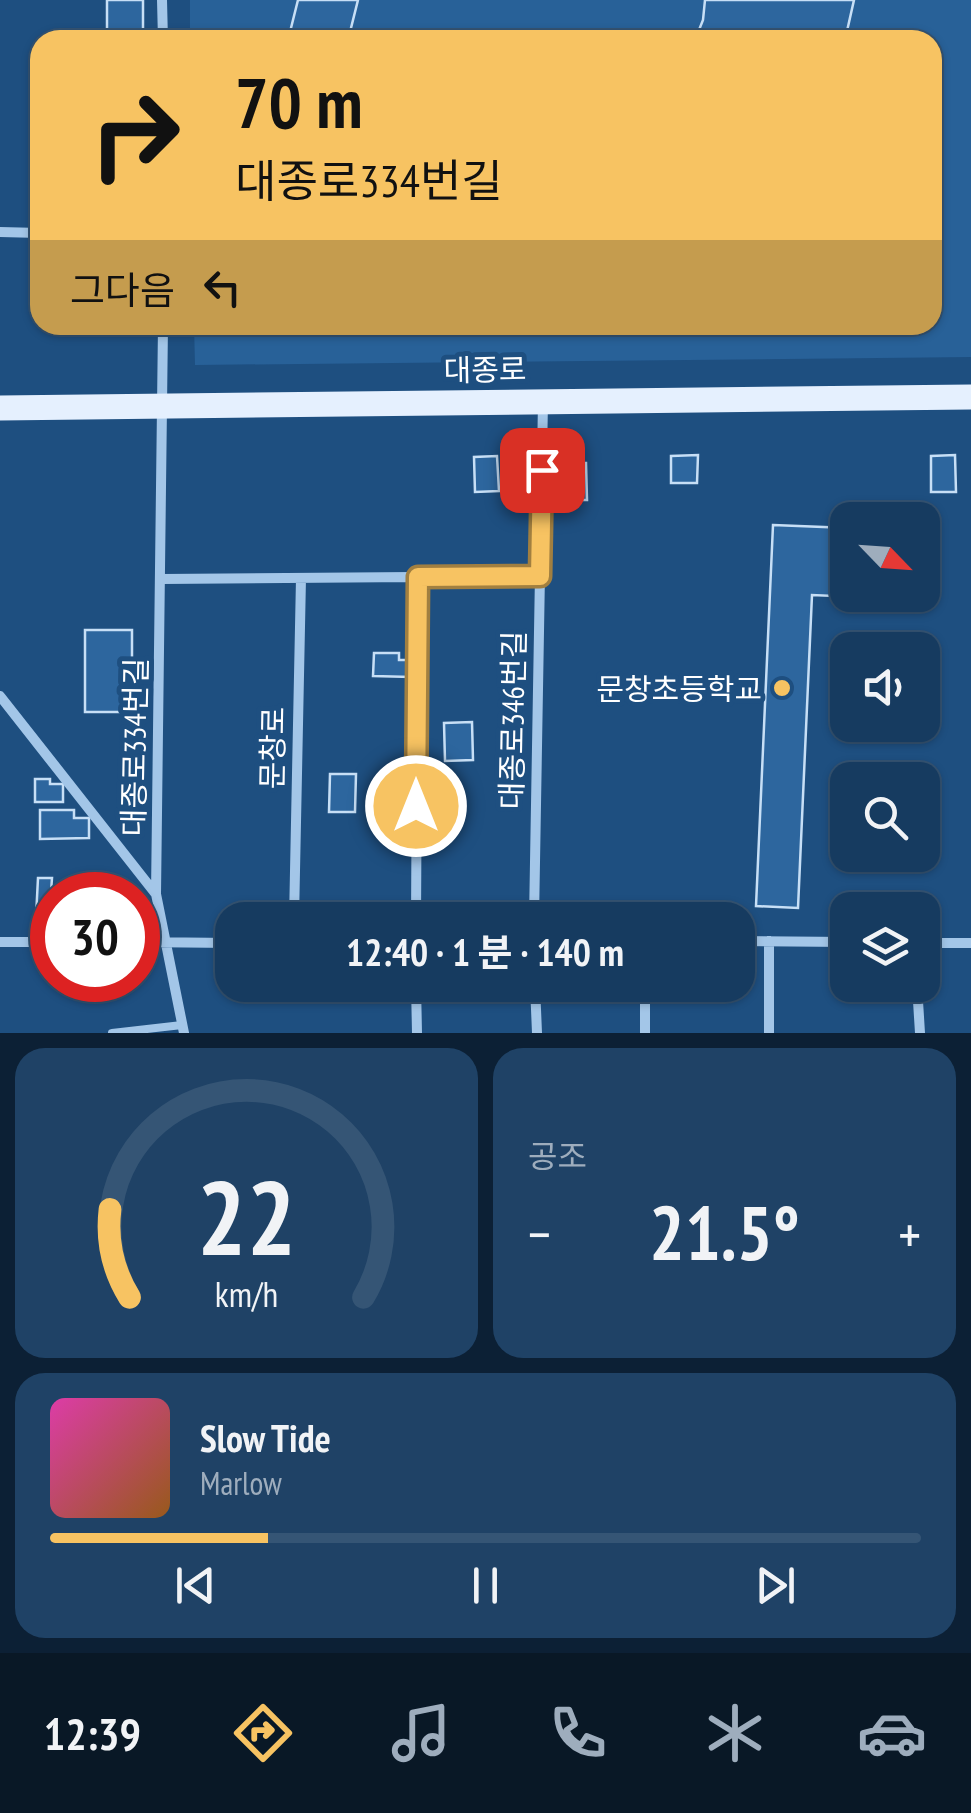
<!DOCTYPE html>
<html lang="ko">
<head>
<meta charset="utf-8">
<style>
	:root { --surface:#163b60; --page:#1f4266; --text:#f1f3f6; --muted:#9eadbd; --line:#355575; --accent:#f7c362 }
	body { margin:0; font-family:"PT Sans Narrow","Noto Sans KR",sans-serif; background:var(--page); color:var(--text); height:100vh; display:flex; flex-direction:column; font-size:38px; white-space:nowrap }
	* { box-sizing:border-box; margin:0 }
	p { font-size:32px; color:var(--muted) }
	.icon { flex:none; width:55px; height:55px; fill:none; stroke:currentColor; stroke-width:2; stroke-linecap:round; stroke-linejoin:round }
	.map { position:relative; height:1033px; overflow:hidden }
	.side { display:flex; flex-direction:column; gap:15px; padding:15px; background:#0c2035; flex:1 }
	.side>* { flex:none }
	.guide { position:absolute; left:30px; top:30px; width:912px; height:305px; border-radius:30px; box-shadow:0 2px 8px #0004,0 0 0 2px var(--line); background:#f7c362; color:#111; overflow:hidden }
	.needle { width:65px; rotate:115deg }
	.buttons { position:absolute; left:830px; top:502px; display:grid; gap:20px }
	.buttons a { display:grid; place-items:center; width:110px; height:110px; border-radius:20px; background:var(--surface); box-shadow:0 2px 8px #0004,0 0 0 2px var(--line); font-size:50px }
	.speed { position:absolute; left:30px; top:872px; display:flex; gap:20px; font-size:50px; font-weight:700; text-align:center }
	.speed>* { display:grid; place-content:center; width:130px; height:130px; border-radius:50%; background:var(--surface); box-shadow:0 2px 8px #0004,0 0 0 2px var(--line); line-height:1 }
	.speed .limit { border:15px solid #d22; background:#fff; color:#111 }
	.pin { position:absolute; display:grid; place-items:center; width:85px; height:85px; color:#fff; margin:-42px; border-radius:20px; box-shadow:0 5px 15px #0006 }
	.me { position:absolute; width:110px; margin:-55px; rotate:0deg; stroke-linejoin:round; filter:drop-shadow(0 0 8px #0008) }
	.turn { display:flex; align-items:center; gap:35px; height:210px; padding:0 40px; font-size:45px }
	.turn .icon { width:130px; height:130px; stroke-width:2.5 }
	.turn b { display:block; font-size:70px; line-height:85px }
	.then { display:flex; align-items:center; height:95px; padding:0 40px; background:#0003; gap:20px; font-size:38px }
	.big { font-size:75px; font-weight:700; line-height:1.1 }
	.side .widget { flex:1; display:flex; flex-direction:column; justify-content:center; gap:15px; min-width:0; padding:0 35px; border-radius:30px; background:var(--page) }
	.side .dial { align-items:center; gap:0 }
	.dial svg { height:260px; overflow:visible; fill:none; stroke:var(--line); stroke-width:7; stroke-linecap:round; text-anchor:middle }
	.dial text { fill:var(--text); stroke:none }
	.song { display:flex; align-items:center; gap:30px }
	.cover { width:120px; height:120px; border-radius:15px; background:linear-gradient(135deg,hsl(320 70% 55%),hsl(30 70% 35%)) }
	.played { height:10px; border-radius:5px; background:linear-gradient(90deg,var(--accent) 25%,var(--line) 25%) }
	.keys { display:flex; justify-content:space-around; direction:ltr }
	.heat { display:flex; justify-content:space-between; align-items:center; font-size:55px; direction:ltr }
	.side .tiles { flex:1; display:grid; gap:15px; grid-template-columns:1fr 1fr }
	.widget:last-child { grid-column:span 2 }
	.trip { position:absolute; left:215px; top:902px; width:540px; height:100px; border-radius:30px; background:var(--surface); box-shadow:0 2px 8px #0004,0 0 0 2px var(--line); font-weight:700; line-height:100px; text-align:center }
	.menu { display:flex; height:160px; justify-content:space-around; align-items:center; background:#091826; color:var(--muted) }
	.menu .icon { width:70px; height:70px }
	.menu .active { color:var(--accent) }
	.menu b { font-size:45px; color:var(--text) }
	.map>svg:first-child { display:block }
	.green { fill:#286198 }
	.building { fill:#2d669e; stroke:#c7dff6; stroke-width:2.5 }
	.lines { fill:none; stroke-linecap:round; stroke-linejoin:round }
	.lane { stroke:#a3c6e8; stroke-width:8 }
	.street { stroke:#a3c6e8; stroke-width:10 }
	.primary { stroke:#e5f0fe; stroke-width:25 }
	.route-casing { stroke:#a17f40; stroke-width:25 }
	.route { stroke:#f7c362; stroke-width:18 }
	.poi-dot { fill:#f7c362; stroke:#1e4f80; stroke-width:4 }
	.labels { text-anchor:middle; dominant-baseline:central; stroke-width:10; stroke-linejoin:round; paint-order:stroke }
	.street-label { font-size:30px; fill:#fff; stroke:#1e4f80 }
	.poi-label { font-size:30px; fill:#fff; stroke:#1e4f80; text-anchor:end }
</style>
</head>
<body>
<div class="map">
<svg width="971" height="1033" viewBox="0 0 971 1033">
	<rect width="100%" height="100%" fill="#1e4f80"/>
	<path class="green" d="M190 0H971V357L195 365 194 325H932V40H190Z"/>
	<path class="building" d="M107 0H143V40H107Z
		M298 0H358L348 40H288Z
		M705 0H854L845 40H695L703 20Z
		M698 455 697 483H671V456Z
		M955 455 956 492H931V456Z
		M497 456 499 491 475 492 474 457Z
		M562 463H586L587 500H562Z
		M773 525 848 528V595H905V599L812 595 798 908 756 906Z
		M85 630H132V712H85Z
		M374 653H399V660H411V677L373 676Z
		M472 722 473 760 445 761 444 723Z
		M330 774H356L355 812H329Z
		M35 779H50V784H63V802H35Z
		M40 810H74V818H89V838L40 839Z
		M38 878H52L51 892 62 893 52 895V918L36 917Z
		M138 898H143L142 925H138Z
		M410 902V918L364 919V903Z"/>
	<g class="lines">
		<path class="lane" d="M112 1033 182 1025"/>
		<path class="street" d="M162 0 163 40
			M0 232 40 233
			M163 325 156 894 184 1033
			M162 579 540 576
			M0 696 155 893
			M294 920 301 578
			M416 920 418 577
			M534 920 543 401
			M738 941 848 942
			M769 941V1033
			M0 942H52
			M138 942 232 943
			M922 943H971
			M416 985 417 1033
			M535 985 537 1033
			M917 985 920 1033
			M645 1033V985"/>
		<path class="primary" d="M0 408 971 397"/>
	</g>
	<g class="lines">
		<g class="route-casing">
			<path id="route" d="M416 806 418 577 540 576 542 470"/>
		</g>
		<use href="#route" class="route"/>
	</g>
	<circle class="poi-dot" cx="782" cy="688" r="10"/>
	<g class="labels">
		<g class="street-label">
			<text transform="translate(485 369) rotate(-1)">대종로</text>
			<text transform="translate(512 720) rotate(-89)">대종로346번길</text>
			<text transform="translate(134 747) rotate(-89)">대종로334번길</text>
			<text transform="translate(272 748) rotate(-89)">문창로</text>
		</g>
		<g class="poi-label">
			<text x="762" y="688">문창초등학교</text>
		</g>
	</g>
</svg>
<div class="buttons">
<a><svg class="needle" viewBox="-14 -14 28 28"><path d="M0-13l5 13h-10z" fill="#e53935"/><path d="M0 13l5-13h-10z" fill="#9eadbd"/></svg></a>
<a><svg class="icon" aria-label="sound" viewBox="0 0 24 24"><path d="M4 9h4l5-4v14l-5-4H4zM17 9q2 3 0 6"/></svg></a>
<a><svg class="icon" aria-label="search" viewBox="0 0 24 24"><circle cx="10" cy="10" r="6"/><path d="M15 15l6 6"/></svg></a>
<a><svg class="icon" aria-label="layers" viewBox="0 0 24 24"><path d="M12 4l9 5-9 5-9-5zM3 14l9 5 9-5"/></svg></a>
</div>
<div class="speed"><div class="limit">30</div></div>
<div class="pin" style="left:542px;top:470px;background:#d93025"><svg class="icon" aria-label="arrive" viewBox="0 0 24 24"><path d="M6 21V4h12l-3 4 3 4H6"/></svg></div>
<svg class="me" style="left:416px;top:806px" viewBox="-20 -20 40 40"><circle r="17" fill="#f7c362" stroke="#fff" stroke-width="3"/><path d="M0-11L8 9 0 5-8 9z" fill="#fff"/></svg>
<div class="trip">12:40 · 1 분 · 140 m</div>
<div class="guide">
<div class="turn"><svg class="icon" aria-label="right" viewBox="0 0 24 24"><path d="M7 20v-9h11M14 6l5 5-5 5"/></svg><div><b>70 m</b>대종로334번길</div></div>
<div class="then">그다음<svg class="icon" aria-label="left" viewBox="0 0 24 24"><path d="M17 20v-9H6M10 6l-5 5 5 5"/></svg></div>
</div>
</div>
<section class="side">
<div class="tiles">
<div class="widget dial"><svg viewBox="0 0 100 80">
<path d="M14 69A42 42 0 1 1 86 69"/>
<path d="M14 69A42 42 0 0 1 8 42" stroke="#f7c362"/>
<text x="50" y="56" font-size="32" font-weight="700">22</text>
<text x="50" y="72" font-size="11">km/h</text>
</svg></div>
<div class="widget"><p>공조</p>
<div class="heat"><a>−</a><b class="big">21.5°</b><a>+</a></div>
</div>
<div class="widget">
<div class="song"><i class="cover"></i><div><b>Slow Tide</b><p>Marlow</p></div></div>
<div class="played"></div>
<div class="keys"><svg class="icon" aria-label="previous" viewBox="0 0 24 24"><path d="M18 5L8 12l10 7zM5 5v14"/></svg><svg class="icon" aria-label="pause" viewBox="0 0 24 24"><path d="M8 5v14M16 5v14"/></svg><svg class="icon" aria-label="next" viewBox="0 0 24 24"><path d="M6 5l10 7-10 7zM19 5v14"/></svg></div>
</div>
</div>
</section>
<nav class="menu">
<b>12:39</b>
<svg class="icon active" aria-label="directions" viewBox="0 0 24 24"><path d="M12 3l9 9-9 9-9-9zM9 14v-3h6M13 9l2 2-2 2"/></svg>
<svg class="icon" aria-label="music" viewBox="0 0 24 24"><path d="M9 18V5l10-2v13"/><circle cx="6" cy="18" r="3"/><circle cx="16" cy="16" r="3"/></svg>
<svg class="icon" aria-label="phone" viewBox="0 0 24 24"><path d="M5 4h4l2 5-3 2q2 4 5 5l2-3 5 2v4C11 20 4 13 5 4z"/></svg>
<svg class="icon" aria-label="climate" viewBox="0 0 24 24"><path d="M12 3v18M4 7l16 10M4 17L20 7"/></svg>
<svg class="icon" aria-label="car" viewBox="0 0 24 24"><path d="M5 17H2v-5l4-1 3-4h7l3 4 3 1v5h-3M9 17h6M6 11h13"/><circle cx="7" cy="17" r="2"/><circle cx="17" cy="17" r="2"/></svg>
</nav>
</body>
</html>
